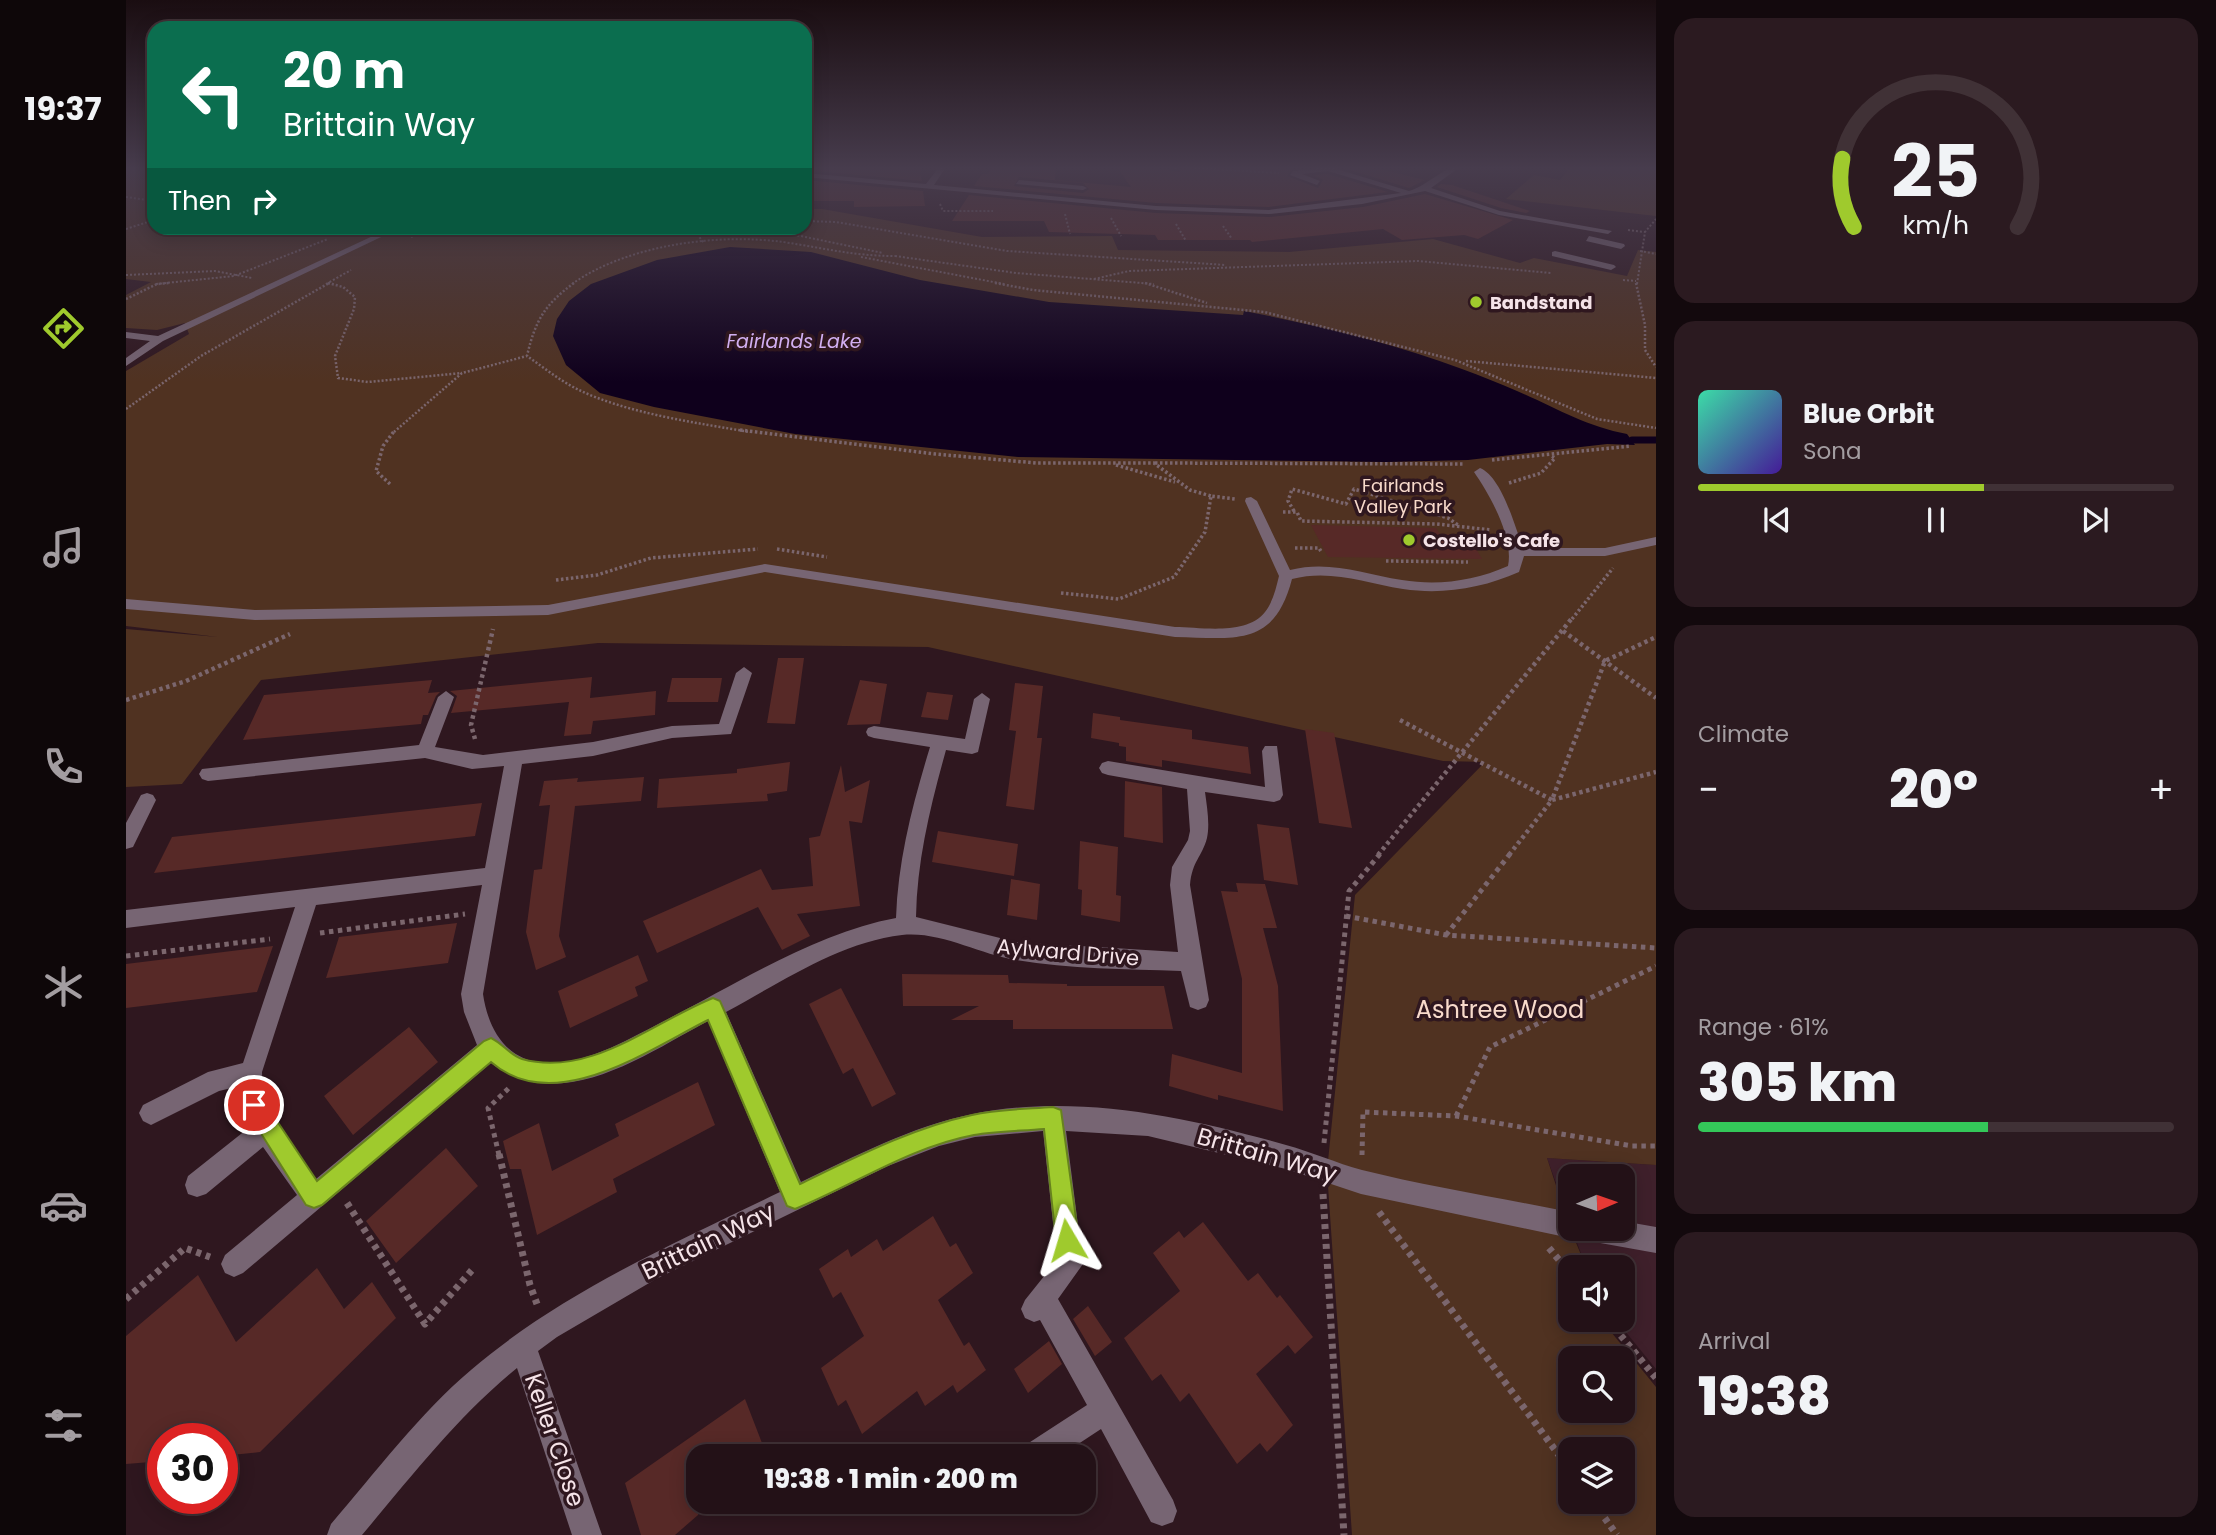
<!DOCTYPE html>
<html lang="en">
<head>
<meta charset="utf-8">
<style>
	:root { --surface:#231117; --page:#2b1a20; --text:#f1f3f6; --muted:#a39da1; --line:#403136; --accent:#9fca2d }
	body { margin:0; font-family:Poppins,sans-serif; background:var(--page); color:var(--text); height:100vh; display:flex; flex-direction:column; font-size:26px; white-space:nowrap }
	* { box-sizing:border-box; margin:0 }
	p { font-size:23px; color:var(--muted) }
	.icon { flex:none; width:38px; height:38px; fill:none; stroke:currentColor; stroke-width:2; stroke-linecap:round; stroke-linejoin:round }
	.map { position:relative; flex:1; overflow:hidden }
	.side { display:flex; flex-direction:column; gap:18px; padding:18px; background:#13090d; width:560px }
	.side>* { flex:none }
	.guide { position:absolute; left:21px; top:21px; width:665px; height:214px; border-radius:21px; box-shadow:0 4px 18px #0003,0 0 0 2px var(--line); background:#0b6e4f; color:#fff; overflow:hidden }
	.needle { width:46px; rotate:88deg }
	.buttons { position:absolute; left:1432px; top:1164px; display:grid; gap:14px }
	.buttons a { display:grid; place-items:center; width:77px; height:77px; border-radius:14px; background:var(--surface); box-shadow:0 4px 18px #0003,0 0 0 2px var(--line); font-size:35px }
	.speed { position:absolute; left:21px; top:1423px; display:flex; gap:14px; font-size:35px; font-weight:700; text-align:center }
	.speed>* { display:grid; place-content:center; width:91px; height:91px; border-radius:50%; background:var(--surface); box-shadow:0 4px 18px #0003,0 0 0 2px var(--line); line-height:1 }
	.speed .limit { border:10px solid #d22; background:#fff; color:#111 }
	.pin { position:absolute; display:grid; place-items:center; width:60px; height:60px; color:#fff; margin:-30px; border:4px solid #fff; border-radius:50%; box-shadow:0 2px 7px #0007 }
	.me { position:absolute; width:77px; margin:-38px; rotate:353deg; stroke-linejoin:round; filter:drop-shadow(0 0 5px #0008) }
	.turn { display:flex; align-items:center; gap:24px; height:147px; padding:0 21px; font-size:32px }
	.turn .icon { width:91px; height:91px; stroke-width:2.5 }
	.turn b { display:block; font-size:49px; line-height:60px }
	.then { display:flex; align-items:center; height:66px; padding:0 21px; background:#0003; gap:14px; font-size:26px }
	.big { font-size:52px; font-weight:800; line-height:1.1 }
	.side .widget { flex:1; display:flex; flex-direction:column; justify-content:center; gap:10px; min-width:0; padding:0 24px; border-radius:21px; background:var(--page) }
	.side .dial { align-items:center; gap:0 }
	.dial svg { height:182px; overflow:visible; fill:none; stroke:var(--line); stroke-width:7; stroke-linecap:round; text-anchor:middle }
	.dial text { fill:var(--text); stroke:none }
	.song { display:flex; align-items:center; gap:21px }
	.cover { width:84px; height:84px; border-radius:10px; background:linear-gradient(135deg,hsl(160 70% 55%),hsl(260 70% 35%)) }
	.played { height:7px; border-radius:4px; background:linear-gradient(90deg,var(--accent) 60%,var(--line) 60%) }
	.keys { display:flex; justify-content:space-around; direction:ltr }
	.heat { display:flex; justify-content:space-between; align-items:center; font-size:38px; direction:ltr }
	.charge { height:10px; border-radius:5px; background:linear-gradient(90deg,#34c759 61%,var(--line) 0) }
	.trip { position:absolute; left:560px; top:1444px; width:410px; height:70px; border-radius:21px; background:var(--surface); box-shadow:0 4px 18px #0003,0 0 0 2px var(--line); font-weight:800; line-height:70px; text-align:center }
	main { display:flex; flex:1; min-height:0 }
	.dock { display:flex; flex-direction:column; width:126px; justify-content:space-around; align-items:center; background:#0e0709; color:var(--muted) }
	.dock .icon { width:49px; height:49px }
	.dock .selected { color:var(--accent) }
	.dock b { font-size:32px; color:var(--text) }
	.map>svg:first-child { display:block }
	.built { fill:#3f202b }
	.green { fill:#503221; fill-rule:evenodd }
	.water { fill:#0f001c }
	.lines { fill:none; stroke-linecap:round; stroke-linejoin:round }
	.stream { stroke:#0f001c; stroke-width:7 }
	.building { fill:#572927; fill-rule:evenodd }
	.path-far5 { stroke:#7b666d; stroke-width:2; stroke-dasharray:2 2; stroke-linecap:butt }
	.path-far4 { stroke:#7b666d; stroke-width:2.5; stroke-dasharray:2 2; stroke-linecap:butt }
	.path-far3 { stroke:#7b666d; stroke-width:3.5; stroke-dasharray:2.5 2.5; stroke-linecap:butt }
	.path-far2 { stroke:#7b666d; stroke-width:4.5; stroke-dasharray:3.5 3.5; stroke-linecap:butt }
	.path-far1 { stroke:#7b666d; stroke-width:5; stroke-dasharray:4.5 4.5; stroke-linecap:butt }
	.path { stroke:#7b666d; stroke-width:7; stroke-dasharray:5 5; stroke-linecap:butt }
	.minor { fill:#776573; fill-rule:evenodd }
	.route { fill:#9fca2d; stroke:#67831d; stroke-width:2 }
	.poi-dot { fill:#9fca2d; stroke:#2f171f; stroke-width:2.5 }
	.labels { text-anchor:middle; dominant-baseline:central; stroke-width:7; stroke-linejoin:round; paint-order:stroke }
	.far-poi-label { font-size:18px; font-weight:bold; fill:#f5e3e8; stroke:#2f171f; text-anchor:start }
	.far-park-label { font-size:18px; fill:#f8dacb; stroke:#2f171f }
	.far-water-label { font-size:19px; font-style:italic; fill:#d1aff1; stroke:#2f171f }
	.street-label { font-size:21px; fill:#f5e3e8; stroke:#2f171f }
	.near-park-label { font-size:24px; fill:#f8dacb; stroke:#2f171f }
	.near-street-label { font-size:24px; fill:#f5e3e8; stroke:#2f171f }
</style>
</head>
<body>
<main>
<nav class="dock">
<b>19:37</b>
<svg class="icon selected" aria-label="directions" viewBox="0 0 24 24"><path d="M12 3l9 9-9 9-9-9zM9 14v-3h6M13 9l2 2-2 2"/></svg>
<svg class="icon" aria-label="music" viewBox="0 0 24 24"><path d="M9 18V5l10-2v13"/><circle cx="6" cy="18" r="3"/><circle cx="16" cy="16" r="3"/></svg>
<svg class="icon" aria-label="phone" viewBox="0 0 24 24"><path d="M5 4h4l2 5-3 2q2 4 5 5l2-3 5 2v4C11 20 4 13 5 4z"/></svg>
<svg class="icon" aria-label="climate" viewBox="0 0 24 24"><path d="M12 3v18M4 7l16 10M4 17L20 7"/></svg>
<svg class="icon" aria-label="car" viewBox="0 0 24 24"><path d="M5 17H2v-5l4-1 3-4h7l3 4 3 1v5h-3M9 17h6M6 11h13"/><circle cx="7" cy="17" r="2"/><circle cx="17" cy="17" r="2"/></svg>
<svg class="icon" aria-label="filters" viewBox="0 0 24 24"><path d="M4 7h16M4 17h16"/><circle cx="9" cy="7" r="2"/><circle cx="15" cy="17" r="2"/></svg>
</nav>
<div class="map">
<svg width="1530" height="1535" viewBox="0 0 1530 1535">
	<rect width="100%" height="100%" fill="#2f171f"/>
	<path class="built" d="M1421 1158 1530 1165V1369L1490 1320H1496V1267H1460L1446 1229 1496 1228V1176H1444V1222Z"/>
	<path class="green" d="M0 167H28V228H679V209H696L856 237 986 236 992 250 1163 252 1307 239 1394 263 1408 258 1501 276 1512 250 1530 252V1165L1421 1158 1444 1228 1460 1267H1444V1320H1479L1481 1327 1530 1387V1535H1226L1201 1171 1229 895 1359 762 1317 761 802 647 472 643 135 680 56 784 0 787V629L92 637 0 626V371L63 334 59 323 31 330 0 328V295L25 282 0 279ZM1444 1358H1496V1410H1444ZM1444 1449H1496V1502H1444Z
		M1445 167H1530V216L1380 199 1408 175 1434 180Z"/>
	<path class="water" d="M604 247 685 252 794 280 923 302 1117 315 1118 311C1191 325 1267 343 1336 369 1355 376 1373 383 1391 391 1428 407 1461 427 1501 434L1509 445 1481 444 1342 460 1260 462 892 457 669 434 528 407 474 393 440 365 427 336 431 319 443 301 465 284 531 260Z"/>
	<g class="lines">
		<path class="stream" d="M1506 440H1530"/>
	</g>
	<path class="building" d="M679 167H797L794 172 796 181 679 170Z
		M866 167H930L929 180 1005 187 991 167H1024L1053 172 1059 167H1177L1167 168 1161 176 1192 188 1197 180 1187 175 1202 174 1262 192 1143 207 1030 203 848 186 856 174H862ZM893 177 957 183 963 189 957 193 888 186Z
		M1214 167H1246L1299 180 1283 188Z
		M679 180 797 191 799 206 728 207V201H679Z
		M1315 184 1326 185 1404 211 1400 213 1375 208 1311 187Z
		M1299 194 1387 220 1352 239 1338 235 1276 240 1257 229 1126 242 1124 240H1032L1029 235 923 232 918 221H826L843 195 1030 213 1143 217 1237 207Z
		M1185 525 1310 528 1314 534 1342 535 1356 559 1202 557Z
		M652 658H678L669 724 641 723Z
		M466 677 464 698 530 691 529 715 467 721 465 734 438 736 443 702 325 713 331 696 324 691Z
		M546 678H596L592 702H541Z
		M306 680 302 693 314 692 310 696 302 715H297L295 724 117 740 138 695Z
		M734 680 761 684 754 724 721 725Z
		M889 683 917 686 911 738H916L908 810 880 806 890 731 883 730Z
		M801 692 827 695 822 720 795 717Z
		M967 713 994 717V720L1066 730V739L1122 747 1125 774 1036 760V767L1000 761V747L993 746V743L965 738Z
		M1179 729 1208 733 1226 828 1193 823Z
		M664 762 661 791 641 794 642 801 531 808 533 779 611 773V769Z
		M715 765 719 792 744 780 736 823 723 821 734 906 671 914 684 936 656 950 632 907 531 953 517 921 635 869 646 890 687 886 683 838 694 836Z
		M518 777 515 801 449 806 433 936 440 957 410 970 400 932 408 870 416 869 424 805 413 806 418 781 452 778 451 782Z
		M999 781 1036 787 1037 843 998 837Z
		M356 803 349 836 28 873 46 837Z
		M1131 824 1163 828 1172 885 1138 880Z
		M812 831 892 844 888 876 806 862Z
		M954 841 992 847 990 895 995 896 994 922 955 915 956 890 952 889Z
		M885 879 914 884 911 920 881 915Z
		M1110 883 1139 884 1151 928H1137L1152 986 1157 1111 1092 1095V1100L1043 1086 1046 1054 1116 1073V979L1095 891 1112 892Z
		M331 923 322 963 200 978 213 937Z
		M147 946 131 992 0 1008V964Z
		M512 955 522 981 509 987 512 996 444 1028 432 991Z
		M776 974 882 975 883 983 941 984V986H1038L1047 1029H887V1020H825L853 1006H777Z
		M715 988 770 1094 746 1107 727 1068 717 1074 683 1004Z
		M283 1027 312 1062 227 1135 198 1096Z
		M572 1082 589 1125 487 1179 491 1192 411 1235 395 1169H384L377 1141 413 1123 426 1171 493 1136 489 1124Z
		M320 1148 352 1186 270 1263 240 1221Z
		M807 1216 824 1247 830 1243 847 1273 812 1300 838 1346 843 1342 860 1370 831 1393 827 1385 799 1406 791 1391 736 1434 720 1400 712 1406 695 1368 738 1336 715 1292 707 1298 693 1269 722 1249 725 1257 751 1239 757 1251Z
		M1077 1222 1122 1281 1132 1273 1151 1298 1154 1295 1187 1337 1169 1354 1162 1345 1130 1374 1167 1425 1141 1452 1134 1443 1111 1464 1063 1393 1054 1402 1035 1374 1026 1381 998 1338 1054 1291 1027 1253 1053 1231 1058 1238Z
		M191 1268 218 1309 246 1282 270 1318 134 1452 96 1456V1438H37V1461L0 1464V1336L72 1275 110 1342Z
		M962 1306 986 1342 969 1356 947 1319Z
		M923 1341 936 1364 902 1393 888 1369Z
		M619 1399 641 1456H572V1515L549 1535H515L499 1483Z"/>
	<g class="lines">
		<path class="path-far5" d="M1068 168 1153 173
			M0 197 28 201
			M814 204 817 211H867
			M939 214 944 234
			M985 218 995 236
			M679 221 710 222 881 251 1100 265
			M1050 224 1060 241
			M1097 226 1106 239
			M566 228 578 243
			M636 228 757 253
			M0 229 28 220
			M1502 230 1519 232
			M285 237 302 228
			M1514 251 1530 254
			M769 256 890 273 1028 284
			M735 257 878 284
			M0 275 89 271 126 278
			M968 279 1003 271 1292 261 1425 273
			M1497 280 1510 281
			M202 283 207 284
			M30 284 108 276 202 239
			M200 284 225 270
			M446 284C501 245 591 233 657 242 698 248 727 256 769 256
			M1511 284 1519 232 1530 219"/>
		<path class="path-far4" d="M202 283 217 287 229 297 228 309 209 356 212 378 242 382 336 373
			M448 283C419 304 409 321 401 356 417 367 433 380 451 389 499 413 571 423 624 432
			M869 283 907 290 1138 312 1329 360 1471 419 1530 428
			M1019 283 1081 303
			M1510 283 1519 325V350L1530 367
			M0 299 31 284 44 283
			M1340 361 1530 378
			M0 409 75 356 203 283
			M268 432 336 373 401 356"/>
		<path class="path-far3" d="M614 430 809 454 910 463H1028L1064 490 1085 496
			M1366 460 1505 446
			M1029 463 1338 464
			M990 465 1049 482
			M1383 483 1415 473 1429 458 1424 455
			M264 484 250 471 257 446 269 430
			M1168 511 1162 501 1166 489 1220 504 1228 489 1322 518 1332 525
			M1157 512H1171L1175 521 1311 524 1365 530
			M1169 548H1193L1196 553
			M651 549 701 557
			M1260 561 1342 562
			M430 580 471 575 525 558 632 549
			M935 593 993 599 1048 577 1079 532 1085 496 1109 499
			M1446 619 1487 568"/>
		<path class="path-far2" d="M1437 631 1530 698
			M0 700 60 681 164 634
			M1274 720 1426 800 1479 661 1530 637
			M349 739 345 725 367 629
			M1252 855 1447 617
			M1383 855 1426 800 1530 772"/>
		<path class="path-far1" d="M1220 916 1320 935 1530 948
			M194 933 339 914
			M1320 935 1384 854
			M0 956 144 939
			M1330 1116 1364 1047 1530 966
			M1198 1143 1223 891 1254 854
			M373 1155 362 1108 384 1087
			M1236 1155 1237 1112 1330 1116 1506 1146H1530"/>
		<path class="path" d="M373 1154 404 1285 411 1304
			M1197 1194 1218 1535
			M221 1203 299 1324 346 1270
			M1253 1212 1444 1470
			M1423 1248 1444 1273
			M0 1299 59 1248 84 1257
			M1482 1320 1530 1378
			M1467 1502 1491 1535"/>
		<path class="minor" d="M813 167H820L808 185 1030 206 1143 210 1275 193 1202 171 1176 174 1194 181 1191 185 1164 175 1167 171 1204 167 1283 191C1301 186 1316 167 1334 167L1305 188 1374 211 1486 231 1482 234 1373 215 1299 191 1236 204 1143 214 1030 210 679 177V173L800 184Z
			M1026 167H1056L1053 169Z
			M893 180 957 186 961 188 957 190 890 184Z
			M264 228H274L37 341 0 366V358L24 341 0 338V332L32 336Z
			M1463 236 1498 244 1499 246 1495 249 1460 241Z
			M1429 251 1488 265 1490 267 1485 270 1426 256V252Z
			M1354 468C1376 477 1389 527 1397 548H1479L1530 537V545L1479 556H1398L1393 572C1357 588 1317 595 1277 589 1239 583 1205 569 1166 579 1148 648 1109 638 1049 637L639 572 422 615 129 620 0 609V599L129 610 422 605 639 564 1049 627C1075 627 1120 636 1139 612 1147 602 1150 588 1153 576L1119 501 1120 498 1125 497 1131 501 1164 570C1204 560 1237 574 1276 580 1312 586 1348 581 1382 566 1388 538 1364 495 1348 472Z
			M618 667 626 673 605 734 546 738 467 756 396 764 357 994C362 1028 379 1060 418 1063 462 1065 504 1038 542 1019 612 983 692 932 770 918 772 859 787 803 804 747L748 738 742 736 740 732 742 728 748 726 839 739 848 699 856 693 864 699 852 752 846 754 820 750C805 804 791 859 790 917L890 942 1052 952 1044 885 1046 867 1062 840 1064 831 1061 789 982 775 976 773 973 768 976 763 982 761 1139 787 1136 751 1139 746H1151L1157 795 1154 800 1148 802 1079 792C1081 807 1084 824 1081 838 1076 857 1066 861 1064 885L1083 1000 1080 1007 1072 1010 1064 1007 1055 971C1000 969 944 969 890 960 852 954 815 931 776 935 714 942 654 983 600 1012L675 1182C730 1156 786 1126 847 1114 950 1093 1061 1117 1160 1145 1186 1152 1210 1163 1236 1170 1304 1187 1375 1198 1444 1212V1228H1496V1221L1530 1227V1253L1463 1241 1453 1234 1444 1238 1235 1194 1160 1169 1022 1136 940 1131 957 1264 932 1299 1047 1500 1051 1511 1047 1522 1036 1526 1025 1522 975 1429 934 1456H893L898 1446 961 1405 914 1320 908 1322 899 1318 895 1309 899 1300 931 1260 917 1131 849 1137 813 1146 762 1166 530 1279 431 1337 412 1351 476 1535H446L391 1368C332 1416 285 1477 236 1535H201L205 1524C249 1473 294 1413 345 1370 436 1292 547 1244 654 1192L582 1021C518 1055 434 1116 365 1063L117 1273 108 1277 99 1273 95 1264 99 1255 171 1195 137 1147 80 1194 71 1197 62 1194 59 1185 62 1176 125 1126 115 1101 114 1086 93 1091 25 1125 17 1121 13 1113 17 1105 82 1072 117 1063 169 907 0 928V910L359 868 378 766 346 769 299 758 82 781 76 779 73 774 76 769 293 745 312 697 320 691 328 697 309 747 357 755 467 742 546 726 593 724 610 673ZM356 885 335 994 338 1012 351 1045 190 1179C164 1144 136 1117 136 1072L190 905Z
			M21 793 27 795 30 800 7 847 0 849V823L15 795Z"/>
	</g>
	<linearGradient id="sky" x2="0" y2="1"><stop stop-color="#1a0d11"/><stop offset="0.44" stop-color="#473c4d"/><stop offset="1" stop-color="#473c4d" stop-opacity="0"/></linearGradient>
	<rect width="1530" height="382" fill="url(#sky)"/>
	<path class="route" d="M587 998 594 1001 674 1184C730 1157 786 1128 846 1115 872 1109 900 1109 927 1107L935 1110 953 1240 950 1248 941 1251 933 1248 930 1240 918 1129C895 1131 870 1131 848 1135 784 1147 728 1185 669 1209L661 1206 582 1020C522 1050 428 1117 365 1062L196 1205 188 1208 180 1205 117 1105 120 1097 128 1094 135 1097 191 1181 358 1041 365 1038C376 1043 384 1055 396 1059 464 1078 527 1022 587 998Z"/>
	<g class="poi-dot">
		<circle cx="1350" cy="302" r="7"/>
		<circle cx="1283" cy="540" r="7"/>
	</g>
	<g class="labels">
		<g class="far-poi-label">
			<text x="1364" y="302">Bandstand</text>
			<text x="1297" y="540">Costello's Cafe</text>
		</g>
		<g class="far-park-label">
			<text x="1277" y="485">Fairlands<tspan x="1277" dy="21">Valley Park</tspan></text>
		</g>
		<g class="far-water-label">
			<text x="668" y="341">Fairlands Lake</text>
		</g>
		<g class="street-label">
			<text transform="translate(942 952) rotate(5)">Aylward Drive</text>
		</g>
		<g class="near-park-label">
			<text x="1374" y="1009">Ashtree Wood</text>
		</g>
		<g class="near-street-label">
			<text transform="translate(1141 1155) rotate(16)">Brittain Way</text>
			<text transform="translate(582 1241) rotate(-26)">Brittain Way</text>
			<text transform="translate(429 1440) rotate(71)">Keller Close</text>
		</g>
	</g>
</svg>
<div class="buttons">
<a><svg class="needle" viewBox="-14 -14 28 28"><path d="M0-13l5 13h-10z" fill="#e53935"/><path d="M0 13l5-13h-10z" fill="#a39da1"/></svg></a>
<a><svg class="icon" aria-label="sound" viewBox="0 0 24 24"><path d="M4 9h4l5-4v14l-5-4H4zM17 9q2 3 0 6"/></svg></a>
<a><svg class="icon" aria-label="search" viewBox="0 0 24 24"><circle cx="10" cy="10" r="6"/><path d="M15 15l6 6"/></svg></a>
<a><svg class="icon" aria-label="layers" viewBox="0 0 24 24"><path d="M12 4l9 5-9 5-9-5zM3 14l9 5 9-5"/></svg></a>
</div>
<div class="speed"><div class="limit">30</div></div>
<div class="pin" style="left:128px;top:1105px;background:#d93025"><svg class="icon" aria-label="arrive" viewBox="0 0 24 24"><path d="M6 21V4h12l-3 4 3 4H6"/></svg></div>
<svg class="me" style="left:941px;top:1240px" viewBox="-20 -20 40 40"><path d="M0-17L14 15 0 8-14 15z" fill="#9fca2d" stroke="#fff" stroke-width="4"/></svg>
<div class="trip">19:38 · 1 min · 200 m</div>
<div class="guide">
<div class="turn"><svg class="icon" aria-label="left" viewBox="0 0 24 24"><path d="M17 20v-9H6M10 6l-5 5 5 5"/></svg><div><b>20 m</b>Brittain Way</div></div>
<div class="then">Then<svg class="icon" aria-label="right" viewBox="0 0 24 24"><path d="M7 20v-9h11M14 6l5 5-5 5"/></svg></div>
</div>
</div>
<section class="side">
<div class="widget dial"><svg viewBox="0 0 100 80">
<path d="M14 69A42 42 0 1 1 86 69"/>
<path d="M14 69A42 42 0 0 1 9 39" stroke="#9fca2d"/>
<text x="50" y="56" font-size="32" font-weight="700">25</text>
<text x="50" y="72" font-size="11">km/h</text>
</svg></div>
<div class="widget">
<div class="song"><i class="cover"></i><div><b>Blue Orbit</b><p>Sona</p></div></div>
<div class="played"></div>
<div class="keys"><svg class="icon" aria-label="previous" viewBox="0 0 24 24"><path d="M18 5L8 12l10 7zM5 5v14"/></svg><svg class="icon" aria-label="pause" viewBox="0 0 24 24"><path d="M8 5v14M16 5v14"/></svg><svg class="icon" aria-label="next" viewBox="0 0 24 24"><path d="M6 5l10 7-10 7zM19 5v14"/></svg></div>
</div>
<div class="widget"><p>Climate</p>
<div class="heat"><a>−</a><b class="big">20°</b><a>+</a></div>
</div>
<div class="widget"><p>Range · 61%</p><b class="big">305 km</b><div class="charge"></div></div>
<div class="widget"><p>Arrival</p><b class="big">19:38</b></div>
</section>
</main>
</body>
</html>
